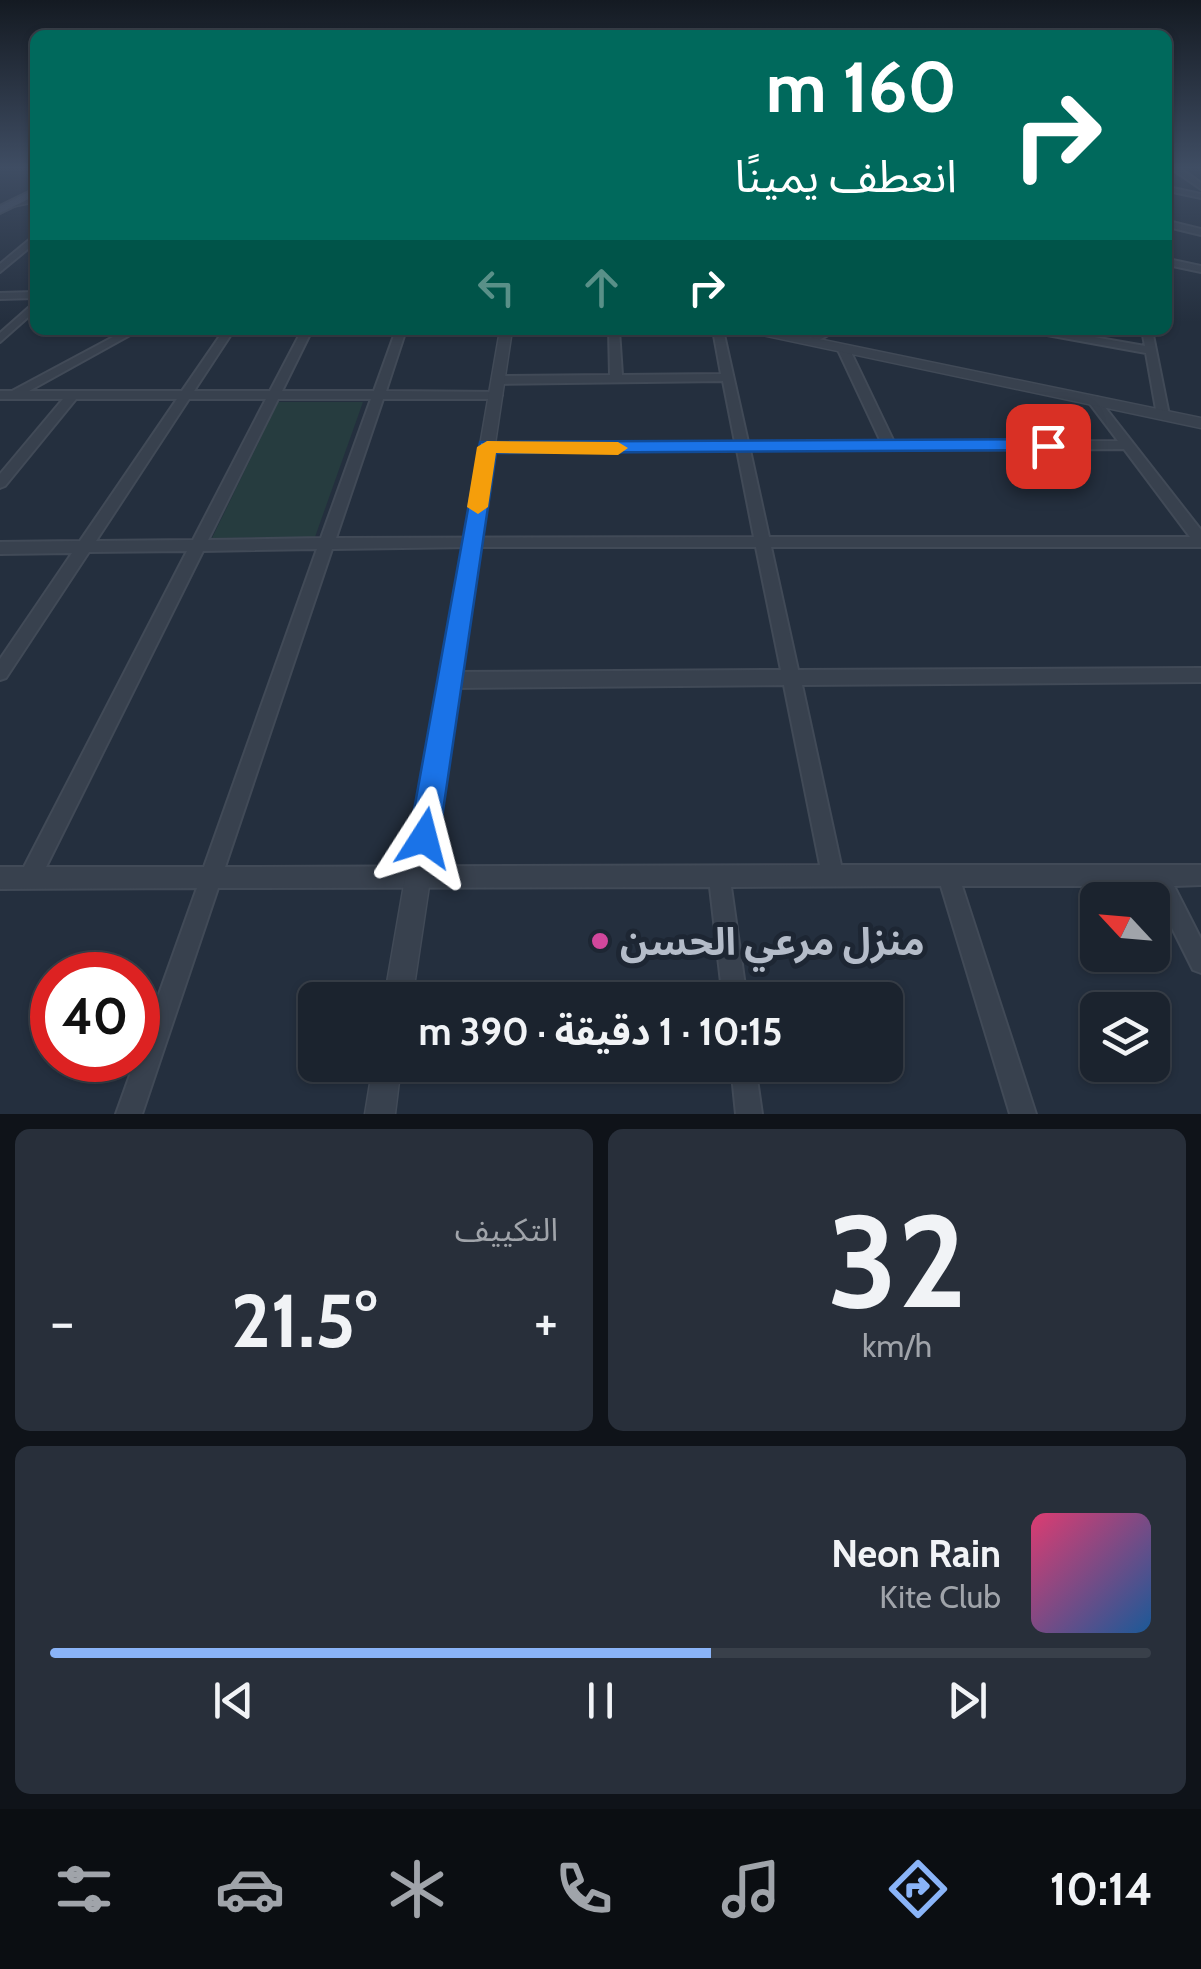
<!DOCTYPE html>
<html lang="ar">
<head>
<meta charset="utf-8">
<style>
	:root { --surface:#1b232e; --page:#282f3a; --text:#f1f3f6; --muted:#a0a4aa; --line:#39404a; --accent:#8ab4f8 }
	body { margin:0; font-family:Cabin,"Noto Sans Arabic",sans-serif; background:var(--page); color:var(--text); direction:rtl; height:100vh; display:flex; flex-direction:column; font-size:38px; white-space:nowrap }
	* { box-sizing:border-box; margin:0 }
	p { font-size:32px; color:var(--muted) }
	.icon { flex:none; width:55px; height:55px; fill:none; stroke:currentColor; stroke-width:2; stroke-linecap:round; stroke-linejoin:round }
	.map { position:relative; height:1114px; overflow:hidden; direction:ltr }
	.panel { display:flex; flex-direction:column; gap:15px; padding:15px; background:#0f1319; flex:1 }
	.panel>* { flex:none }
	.banner { position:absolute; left:30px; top:30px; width:1142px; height:305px; border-radius:15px; box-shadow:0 2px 8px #0004,0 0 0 2px var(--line); direction:rtl; background:#00695c; color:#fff; overflow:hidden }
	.needle { width:65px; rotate:296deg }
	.fabs { position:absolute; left:1080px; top:882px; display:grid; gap:20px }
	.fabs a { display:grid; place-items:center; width:90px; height:90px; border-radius:15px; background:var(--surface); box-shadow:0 2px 8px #0004,0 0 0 2px var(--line); font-size:50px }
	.speed { position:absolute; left:30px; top:952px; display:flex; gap:20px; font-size:50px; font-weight:700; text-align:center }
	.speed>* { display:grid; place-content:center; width:130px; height:130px; border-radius:50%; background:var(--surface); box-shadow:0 2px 8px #0004,0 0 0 2px var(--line); line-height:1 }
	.speed .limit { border:15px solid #d22; background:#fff; color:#111 }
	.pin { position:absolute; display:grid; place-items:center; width:85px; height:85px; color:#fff; margin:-42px; border-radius:20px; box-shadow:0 5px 15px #0006 }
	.me { position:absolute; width:110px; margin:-55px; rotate:9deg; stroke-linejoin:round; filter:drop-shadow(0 0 8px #0008) }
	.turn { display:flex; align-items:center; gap:35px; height:210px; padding:0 50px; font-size:45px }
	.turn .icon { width:130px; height:130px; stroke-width:2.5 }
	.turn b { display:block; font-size:70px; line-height:85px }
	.lanes { display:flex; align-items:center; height:95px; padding:0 50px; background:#0003; justify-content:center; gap:50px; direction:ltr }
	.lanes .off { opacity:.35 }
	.big { font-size:75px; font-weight:700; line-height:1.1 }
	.panel .card { flex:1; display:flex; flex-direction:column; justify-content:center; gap:15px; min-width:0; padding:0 35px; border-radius:15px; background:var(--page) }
	.panel .dial { align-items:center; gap:0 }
	.dial b { font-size:130px; line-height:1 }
	.song { display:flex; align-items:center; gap:30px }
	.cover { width:120px; height:120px; border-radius:15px; background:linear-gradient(135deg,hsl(340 70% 55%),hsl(210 70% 35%)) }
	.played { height:10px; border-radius:5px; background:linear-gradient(90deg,var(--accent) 60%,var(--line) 60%) }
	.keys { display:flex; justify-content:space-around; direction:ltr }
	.heat { display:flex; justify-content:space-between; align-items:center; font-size:55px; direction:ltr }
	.panel .tiles { flex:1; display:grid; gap:15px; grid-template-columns:1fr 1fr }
	.card:last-child { grid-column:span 2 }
	.trip { position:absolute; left:298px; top:982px; width:605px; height:100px; border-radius:15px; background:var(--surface); box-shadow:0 2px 8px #0004,0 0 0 2px var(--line); font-weight:700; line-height:100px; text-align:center; direction:rtl }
	.tabs { display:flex; height:160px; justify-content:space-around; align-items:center; background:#0b0e12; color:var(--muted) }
	.tabs .icon { width:70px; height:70px }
	.tabs .current { color:var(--accent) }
	.tabs b { font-size:45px; color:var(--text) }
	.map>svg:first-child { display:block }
	.green { fill:#263c3f }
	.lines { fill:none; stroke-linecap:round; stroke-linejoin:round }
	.minor-casing { stroke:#414a57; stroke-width:4 }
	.tertiary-casing { stroke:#414a57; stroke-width:3 }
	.secondary-casing { stroke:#414a57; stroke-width:4 }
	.minor { fill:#38414e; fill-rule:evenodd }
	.tertiary { fill:#38414e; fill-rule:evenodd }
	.secondary { fill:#465061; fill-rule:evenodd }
	.route { fill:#1a73e8; stroke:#114b97; stroke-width:2.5 }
	.slow { fill:#f59e0b }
	.hotel-dot { fill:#d1479c; stroke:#1d2633; stroke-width:4 }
	.labels { text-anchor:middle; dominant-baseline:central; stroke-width:10; stroke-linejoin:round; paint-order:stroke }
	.near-poi-label { font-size:38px; font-weight:bold; fill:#b4bcc9; stroke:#1d2633; text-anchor:start }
</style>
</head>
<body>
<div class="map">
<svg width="1201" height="1114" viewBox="0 0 1201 1114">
	<rect width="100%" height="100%" fill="#242f3e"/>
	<path class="green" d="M278 402H363L315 537 212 538Z"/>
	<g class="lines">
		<g class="minor-casing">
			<path id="minor" d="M1168 166H1177L1201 183V189Z
				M1168 187 1201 194V198L1168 191Z
				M1168 221 1201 229V235L1168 227Z
				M35 235V243L0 272V264Z
				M1168 259 1201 266V272L1168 265Z
				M35 292V298L0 299V293Z
				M35 302V311L0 342V333Z
				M126 330H139L29 391H182L224 330H234L194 391H270L302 330H312L282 391H374L396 330H406L386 391 500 392 502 395 496 399H383L336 538 754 537 737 450H482L481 447 487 443 735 442 723 381 498 384 492 380 498 376 610 375 609 330H619L622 375 721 374 713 330H723L748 442H881L837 348 843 345 849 348 894 442 1118 441 1087 400 1089 397H1097L1201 530V547H771L798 670 1201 668V682L802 685 841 865H1201V885L1174 886 1201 939V973L1193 970 1151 886H962L1036 1114H1010L941 886 731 887 747 1000H723L710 887 218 888 142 1114H116L197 888 0 889V867H24L187 551 89 552 6 678 0 680V659L72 553 0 554V542L80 541 177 399H76L5 486 0 488V474L63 399H0V391H12ZM189 399H266L193 540 96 541ZM278 399H371L321 538 208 540ZM1124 449 1190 537H769L750 450ZM472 547H756L781 670 450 672 444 675 441 680 444 685 450 688 784 685 820 865 225 867 332 549ZM317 549 204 867H46L203 551Z
				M824 330H837L814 343 805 341Z
				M1031 330H1054L1145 346 1142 330H1152L1169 415 1163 419 1157 415 1146 353 1036 333Z
				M731 1065H755L762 1114H736Z"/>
		</g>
		<g class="tertiary-casing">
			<path id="tertiary" d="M35 196V202L11 207 6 204Z
				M500 330H512L412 1000H384Z
				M751 330H775L1201 418V428L757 334Z
				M373 1065H401L395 1114H365Z"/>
		</g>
		<g class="secondary-casing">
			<path id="secondary" d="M35 189V196L0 213V206Z"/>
		</g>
		<use href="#minor" class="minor"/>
		<use href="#tertiary" class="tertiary"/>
		<use href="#secondary" class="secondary"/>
	</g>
	<linearGradient id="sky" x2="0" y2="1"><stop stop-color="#141a22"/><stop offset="0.52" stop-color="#3f4d63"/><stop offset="1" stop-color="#3f4d63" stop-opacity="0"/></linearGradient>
	<rect width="1201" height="322" fill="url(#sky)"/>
	<path class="route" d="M1048 439 1058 446 1055 450 496 453 439 838 435 849 424 853 413 849 409 838 480 442Z"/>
	<path class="slow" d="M487 441 618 442 628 448 618 455 496 453 488 507 478 514 467 507 477 447Z"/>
	<circle class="hotel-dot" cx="600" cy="941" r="10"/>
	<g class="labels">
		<g class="near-poi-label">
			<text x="620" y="941">منزل مرعي الحسن</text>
		</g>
	</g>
</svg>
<div class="fabs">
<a><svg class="needle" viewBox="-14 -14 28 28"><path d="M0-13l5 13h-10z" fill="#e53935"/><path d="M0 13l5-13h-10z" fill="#a0a4aa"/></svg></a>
<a><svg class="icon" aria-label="layers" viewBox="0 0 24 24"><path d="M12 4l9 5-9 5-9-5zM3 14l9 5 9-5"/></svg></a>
</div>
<div class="speed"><div class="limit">40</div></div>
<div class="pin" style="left:1048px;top:446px;background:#d93025"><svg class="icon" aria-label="arrive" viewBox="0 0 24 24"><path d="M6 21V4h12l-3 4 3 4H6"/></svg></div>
<svg class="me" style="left:424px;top:838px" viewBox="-20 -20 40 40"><path d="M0-17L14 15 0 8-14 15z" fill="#1a73e8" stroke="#fff" stroke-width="4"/></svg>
<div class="trip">10:15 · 1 دقيقة · 390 m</div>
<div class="banner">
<div class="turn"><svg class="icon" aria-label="right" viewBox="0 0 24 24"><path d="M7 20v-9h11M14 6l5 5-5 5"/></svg><div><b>160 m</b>انعطف يمينًا</div></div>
<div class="lanes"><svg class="icon off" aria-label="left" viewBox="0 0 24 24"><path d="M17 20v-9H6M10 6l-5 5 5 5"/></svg><svg class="icon off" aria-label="ahead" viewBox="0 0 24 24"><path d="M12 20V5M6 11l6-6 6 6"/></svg><svg class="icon" aria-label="right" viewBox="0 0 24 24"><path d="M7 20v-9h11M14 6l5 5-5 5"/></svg></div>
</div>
</div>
<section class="panel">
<div class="tiles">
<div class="card dial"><b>32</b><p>km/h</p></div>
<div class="card"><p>التكييف</p>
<div class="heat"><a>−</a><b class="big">21.5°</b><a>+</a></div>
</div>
<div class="card">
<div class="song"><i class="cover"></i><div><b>Neon Rain</b><p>Kite Club</p></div></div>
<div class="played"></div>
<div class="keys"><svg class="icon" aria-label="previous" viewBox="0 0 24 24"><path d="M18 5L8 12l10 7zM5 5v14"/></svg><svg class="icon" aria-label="pause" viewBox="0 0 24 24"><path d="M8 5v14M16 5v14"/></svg><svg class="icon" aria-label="next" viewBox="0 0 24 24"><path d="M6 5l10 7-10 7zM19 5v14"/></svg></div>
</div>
</div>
</section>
<nav class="tabs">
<b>10:14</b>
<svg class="icon current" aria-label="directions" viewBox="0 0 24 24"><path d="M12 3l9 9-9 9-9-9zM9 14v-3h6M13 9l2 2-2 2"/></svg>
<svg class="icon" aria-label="music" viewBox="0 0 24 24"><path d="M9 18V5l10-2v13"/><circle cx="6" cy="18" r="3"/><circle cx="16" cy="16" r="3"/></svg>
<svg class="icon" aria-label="phone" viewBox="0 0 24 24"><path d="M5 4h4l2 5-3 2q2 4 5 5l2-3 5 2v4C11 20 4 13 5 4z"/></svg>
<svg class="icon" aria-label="climate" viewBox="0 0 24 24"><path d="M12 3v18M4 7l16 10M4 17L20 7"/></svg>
<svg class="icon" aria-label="car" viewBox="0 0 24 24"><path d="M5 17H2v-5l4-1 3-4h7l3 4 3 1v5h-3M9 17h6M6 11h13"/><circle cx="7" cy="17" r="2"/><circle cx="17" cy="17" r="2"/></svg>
<svg class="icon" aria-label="filters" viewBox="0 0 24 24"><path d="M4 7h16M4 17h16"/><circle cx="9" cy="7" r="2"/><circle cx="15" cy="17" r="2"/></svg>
</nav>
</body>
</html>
